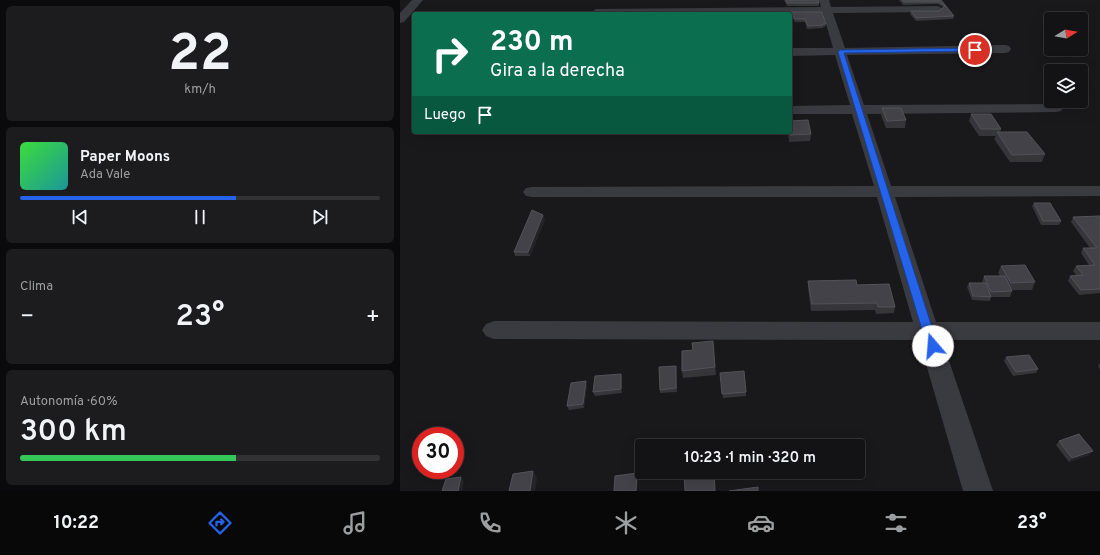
<!DOCTYPE html>
<html lang="es">
<head>
<meta charset="utf-8">
<style>
	:root { --surface:#131315; --page:#1c1c1e; --text:#f1f3f6; --muted:#9d9ea0; --line:#323234; --accent:#2563eb }
	body { margin:0; font-family:Overpass,sans-serif; background:var(--page); color:var(--text); height:100vh; display:flex; flex-direction:column; font-size:15px; white-space:nowrap }
	* { box-sizing:border-box; margin:0 }
	p { font-size:13px; color:var(--muted) }
	.icon { flex:none; width:22px; height:22px; fill:none; stroke:currentColor; stroke-width:2; stroke-linecap:round; stroke-linejoin:round }
	.map { position:relative; flex:1; overflow:hidden }
	.drawer { display:flex; flex-direction:column; gap:6px; padding:6px; background:#0a0a0c; width:400px }
	.drawer>* { flex:none }
	.banner { position:absolute; left:12px; top:12px; width:380px; height:122px; border-radius:4px; box-shadow:0 4px 16px #0002,0 0 0 1px var(--line); background:#0b6e4f; color:#fff; overflow:hidden }
	.needle { width:26px; rotate:79deg }
	.controls { position:absolute; left:644px; top:12px; display:grid; gap:8px }
	.controls a { display:grid; place-items:center; width:44px; height:44px; border-radius:4px; background:var(--surface); box-shadow:0 4px 16px #0002,0 0 0 1px var(--line); font-size:20px }
	.speed { position:absolute; left:12px; top:427px; display:flex; gap:8px; font-size:20px; font-weight:700; text-align:center }
	.speed>* { display:grid; place-content:center; width:52px; height:52px; border-radius:50%; background:var(--surface); box-shadow:0 4px 16px #0002,0 0 0 1px var(--line); line-height:1 }
	.speed .limit { border:6px solid #d22; background:#fff; color:#111 }
	.pin { position:absolute; display:grid; place-items:center; width:34px; height:34px; color:#fff; margin:-17px; border:2px solid #fff; border-radius:50%; box-shadow:0 1px 4px #0007 }
	.me { position:absolute; width:44px; margin:-22px; rotate:342deg; stroke-linejoin:round; filter:drop-shadow(0 0 3px #0008) }
	.turn { display:flex; align-items:center; gap:14px; height:84px; padding:0 12px; font-size:18px }
	.turn .icon { width:52px; height:52px; stroke-width:2.5 }
	.turn b { display:block; font-size:28px; line-height:34px }
	.then { display:flex; align-items:center; height:38px; padding:0 12px; background:#0003; gap:8px; font-size:15px }
	.big { font-size:30px; font-weight:600; line-height:1.1 }
	.drawer .widget { flex:1; display:flex; flex-direction:column; justify-content:center; gap:6px; min-width:0; padding:0 14px; border-radius:6px; background:var(--page) }
	.drawer .dial { align-items:center; gap:0 }
	.dial b { font-size:52px; line-height:1 }
	.song { display:flex; align-items:center; gap:12px }
	.cover { width:48px; height:48px; border-radius:6px; background:linear-gradient(135deg,hsl(120 70% 55%),hsl(180 70% 35%)) }
	.played { height:4px; border-radius:2px; background:linear-gradient(90deg,var(--accent) 60%,var(--line) 60%) }
	.keys { display:flex; justify-content:space-around; direction:ltr }
	.heat { display:flex; justify-content:space-between; align-items:center; font-size:22px; direction:ltr }
	.charge { height:6px; border-radius:3px; background:linear-gradient(90deg,#34c759 60%,var(--line) 0) }
	.trip { position:absolute; left:235px; top:439px; width:230px; height:40px; border-radius:4px; background:var(--surface); box-shadow:0 4px 16px #0002,0 0 0 1px var(--line); font-weight:600; line-height:40px; text-align:center }
	.tab-bar { display:flex; height:64px; justify-content:space-around; align-items:center; background:#080808; color:var(--muted) }
	.tab-bar .icon { width:28px; height:28px }
	.tab-bar .active { color:var(--accent) }
	.tab-bar b { font-size:18px; color:var(--text) }
	main { display:flex; flex:1; min-height:0 }
	.map>svg:first-child { display:block }
	.lines { fill:none; stroke-linecap:round; stroke-linejoin:round }
	.street { fill:#3a3a41; fill-rule:evenodd }
	.wall { fill:#35353a }
	.shaded-wall { fill:#242428 }
	.building { fill:#424248; stroke:#52535a }
	.route { fill:#2563eb; stroke:#184099 }
</style>
</head>
<body>
<main>
<section class="drawer">
<div class="widget dial"><b>22</b><p>km/h</p></div>
<div class="widget">
<div class="song"><i class="cover"></i><div><b>Paper Moons</b><p>Ada Vale</p></div></div>
<div class="played"></div>
<div class="keys"><svg class="icon" aria-label="previous" viewBox="0 0 24 24"><path d="M18 5L8 12l10 7zM5 5v14"/></svg><svg class="icon" aria-label="pause" viewBox="0 0 24 24"><path d="M8 5v14M16 5v14"/></svg><svg class="icon" aria-label="next" viewBox="0 0 24 24"><path d="M6 5l10 7-10 7zM19 5v14"/></svg></div>
</div>
<div class="widget"><p>Clima</p>
<div class="heat"><a>−</a><b class="big">23°</b><a>+</a></div>
</div>
<div class="widget"><p>Autonomía · 60%</p><b class="big">300 km</b><div class="charge"></div></div>
</section>
<div class="map">
<svg width="700" height="491" viewBox="0 0 700 491">
	<rect width="100%" height="100%" fill="#19191c"/>
	<g class="lines">
		<path class="street" d="M12 0H23L4 22 0 23V13Z
			M419 0H429L431 7 538 6 543 9 538 12 433 13 445 48 605 45 609 46 611 49 609 52 605 53 447 55 464 105 656 104 661 105 663 108 661 111 656 112 467 114 491 186H700V196L495 197 536 322H700V340H542L593 491H563L519 340 94 339 86 336 82 330 86 324 94 321 513 322 477 197H132L126 196 123 192 126 188 132 187 474 186 452 114H390V106L450 105 435 55 390 56V48H433L423 13 192 14 191 12 196 9 421 7Z"/>
	</g>
	<path class="wall" d="M384 0H418L419 3V6H387Z
		M499 0H541L554 16 553 19 516 21 510 14 511 11H539L543 7 538 4 503 5Z
		M391 12 426 24 425 27H423V28L407 29 405 22H395L391 15Z
		M482 108 506 120 505 128H486L481 115Z
		M571 114 601 129 600 132 645 154 642 162H610L594 139 596 136H579L569 121Z
		M388 132 411 134 410 141 389 142Z
		M634 203 661 221 659 225H641L632 206Z
		M700 216V293L679 295 668 281 670 276 676 275 673 271 676 266 689 265 681 253 683 248H690L671 222 673 217Z
		M145 219 130 256H115L114 252Z
		M601 266 635 282 632 290H612V291L610 297H591L590 301 572 300 567 287 569 283H583L582 282 584 276H600L598 273Z
		M408 281 457 285 495 307 494 313 476 314 475 310 411 311 408 288Z
		M313 341 316 375 283 378 282 371 293 350Z
		M606 357 638 369 636 373 613 376 604 361Z
		M700 363V370L698 366Z
		M276 366 277 392 260 393V390Z
		M320 373 346 392V396L323 398Z
		M222 378V393L195 396 193 392Z
		M187 385 184 408 169 410 167 406Z
		M659 441 689 455 669 462 656 445Z"/>
	<path class="shaded-wall" d="M143 215 145 219 130 256 128 252Z
		M221 374 222 378V393L221 389Z
		M186 381 187 385 184 408 183 404Z
		M693 451 689 455 669 462 672 458Z
		M133 471 137 478 135 491H130Z
		M237 473 238 477 237 491H236Z
		M61 477 64 481 62 491H58Z"/>
	<path class="building" d="M386 0H418L419 3H387Z
		M502 0H541L554 16 516 18 511 11H539L545 6 539 2H504Z
		M391 12H422L426 24H423V25L408 26 405 19H395Z
		M482 108H501L506 120 487 121Z
		M571 114H591L601 129H581Z
		M408 120 411 134 390 135V121Z
		M597 132H627L645 154 612 155Z
		M634 203H650L661 221H643Z
		M132 210 143 215 128 252H114Z
		M700 216V289L681 290 670 276 683 275 676 266 695 265 683 248H697L673 217Z
		M625 265 635 282 611 283 601 266Z
		M584 276H605L612 291 591 292Z
		M456 280 457 285 489 284 495 307H478L477 303 412 304 408 281Z
		M569 283H586L591 297 573 296Z
		M313 341 315 367 282 371V351L293 350 292 343Z
		M629 355 638 369 616 372 606 357Z
		M276 366V388L260 390 259 367Z
		M344 371 346 392 322 394 320 373Z
		M221 374V389L193 392 195 376Z
		M186 381 183 404 167 406 171 383Z
		M679 434 693 451 672 458 659 441Z
		M133 471 130 491H109L113 474Z
		M284 472H314L315 491H285Z
		M237 473 236 491H214L215 476Z
		M61 477 58 491H42L46 479Z
		M358 487V491H329Z"/>
	<path class="route" d="M575 48 577 49V51L444 53 538 346 537 349 533 350 529 349 527 346 438 52 440 50Z"/>
</svg>
<div class="controls">
<a><svg class="needle" viewBox="-14 -14 28 28"><path d="M0-13l5 13h-10z" fill="#e53935"/><path d="M0 13l5-13h-10z" fill="#9d9ea0"/></svg></a>
<a><svg class="icon" aria-label="layers" viewBox="0 0 24 24"><path d="M12 4l9 5-9 5-9-5zM3 14l9 5 9-5"/></svg></a>
</div>
<div class="speed"><div class="limit">30</div></div>
<div class="pin" style="left:575px;top:50px;background:#d93025"><svg class="icon" aria-label="arrive" viewBox="0 0 24 24"><path d="M6 21V4h12l-3 4 3 4H6"/></svg></div>
<svg class="me" style="left:533px;top:346px" viewBox="-20 -20 40 40"><circle r="19" fill="#fff"/><path d="M0-13L10 11 0 6-10 11z" fill="#2563eb"/></svg>
<div class="trip">10:23 · 1 min · 320 m</div>
<div class="banner">
<div class="turn"><svg class="icon" aria-label="right" viewBox="0 0 24 24"><path d="M7 20v-9h11M14 6l5 5-5 5"/></svg><div><b>230 m</b>Gira a la derecha</div></div>
<div class="then">Luego<svg class="icon" aria-label="arrive" viewBox="0 0 24 24"><path d="M6 21V4h12l-3 4 3 4H6"/></svg></div>
</div>
</div>
</main>
<nav class="tab-bar">
<b>10:22</b>
<svg class="icon active" aria-label="directions" viewBox="0 0 24 24"><path d="M12 3l9 9-9 9-9-9zM9 14v-3h6M13 9l2 2-2 2"/></svg>
<svg class="icon" aria-label="music" viewBox="0 0 24 24"><path d="M9 18V5l10-2v13"/><circle cx="6" cy="18" r="3"/><circle cx="16" cy="16" r="3"/></svg>
<svg class="icon" aria-label="phone" viewBox="0 0 24 24"><path d="M5 4h4l2 5-3 2q2 4 5 5l2-3 5 2v4C11 20 4 13 5 4z"/></svg>
<svg class="icon" aria-label="climate" viewBox="0 0 24 24"><path d="M12 3v18M4 7l16 10M4 17L20 7"/></svg>
<svg class="icon" aria-label="car" viewBox="0 0 24 24"><path d="M5 17H2v-5l4-1 3-4h7l3 4 3 1v5h-3M9 17h6M6 11h13"/><circle cx="7" cy="17" r="2"/><circle cx="17" cy="17" r="2"/></svg>
<svg class="icon" aria-label="filters" viewBox="0 0 24 24"><path d="M4 7h16M4 17h16"/><circle cx="9" cy="7" r="2"/><circle cx="15" cy="17" r="2"/></svg>
<b>23°</b>
</nav>
</body>
</html>
